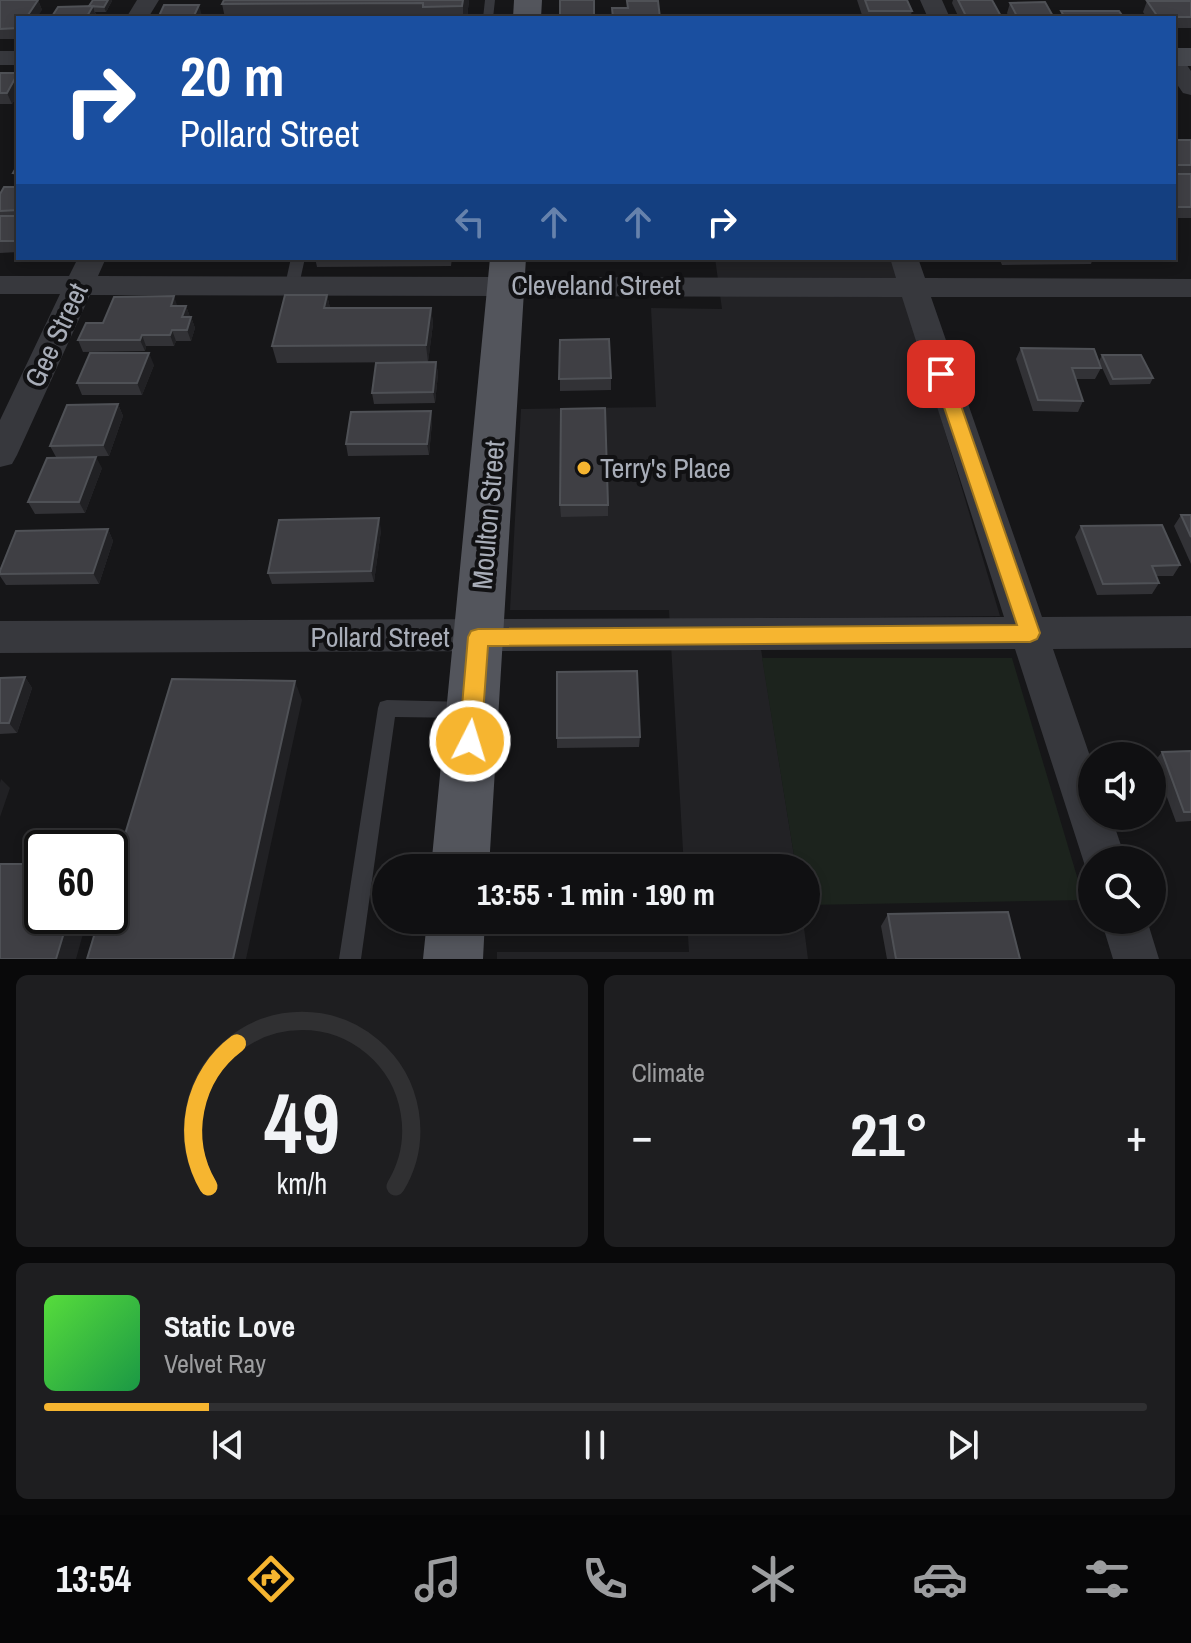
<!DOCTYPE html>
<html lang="en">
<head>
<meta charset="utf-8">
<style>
	:root { --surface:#101012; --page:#1e1e20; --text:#f1f3f6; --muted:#9c9d9f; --line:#303032; --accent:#f6b530 }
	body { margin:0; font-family:"Archivo Narrow",sans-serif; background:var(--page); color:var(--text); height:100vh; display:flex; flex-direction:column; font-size:30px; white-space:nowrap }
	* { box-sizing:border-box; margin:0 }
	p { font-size:26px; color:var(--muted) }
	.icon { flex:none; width:44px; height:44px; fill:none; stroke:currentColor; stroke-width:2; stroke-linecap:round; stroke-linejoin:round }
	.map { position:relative; height:959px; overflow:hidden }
	.sheet { display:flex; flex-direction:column; gap:16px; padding:16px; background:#09090a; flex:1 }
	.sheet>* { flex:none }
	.top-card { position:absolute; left:16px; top:16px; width:1160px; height:244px; border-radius:0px; box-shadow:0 4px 12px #0003,0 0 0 2px var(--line); background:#1a4fa0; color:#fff; overflow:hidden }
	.controls { position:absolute; left:1078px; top:742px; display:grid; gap:16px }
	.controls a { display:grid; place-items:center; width:88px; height:88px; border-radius:50%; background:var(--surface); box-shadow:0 4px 12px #0003,0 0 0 2px var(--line); font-size:40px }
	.speed { position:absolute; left:24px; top:830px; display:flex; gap:16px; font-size:40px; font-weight:700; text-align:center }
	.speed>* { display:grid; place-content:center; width:104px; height:104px; border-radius:50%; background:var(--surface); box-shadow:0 4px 12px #0003,0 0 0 2px var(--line); line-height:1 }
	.speed .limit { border:4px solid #111; border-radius:12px; background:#fff; color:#111 }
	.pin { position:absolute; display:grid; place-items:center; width:68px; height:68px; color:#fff; margin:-34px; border-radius:16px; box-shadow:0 4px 12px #0006 }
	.me { position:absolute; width:88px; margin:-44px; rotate:5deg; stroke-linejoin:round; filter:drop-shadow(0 0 6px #0008) }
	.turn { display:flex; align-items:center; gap:28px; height:168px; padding:0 32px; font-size:36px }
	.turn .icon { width:104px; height:104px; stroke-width:2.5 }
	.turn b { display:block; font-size:56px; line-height:68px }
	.lanes { display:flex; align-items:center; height:76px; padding:0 32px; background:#0003; justify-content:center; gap:40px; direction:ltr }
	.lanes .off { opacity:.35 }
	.big { font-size:60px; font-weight:700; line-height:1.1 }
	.sheet .card { flex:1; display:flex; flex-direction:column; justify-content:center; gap:12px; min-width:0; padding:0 28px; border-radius:12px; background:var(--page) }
	.sheet .dial { align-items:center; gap:0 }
	.dial svg { height:208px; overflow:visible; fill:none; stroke:var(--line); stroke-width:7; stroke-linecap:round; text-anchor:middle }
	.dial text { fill:var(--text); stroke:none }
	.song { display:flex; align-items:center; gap:24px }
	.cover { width:96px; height:96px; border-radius:12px; background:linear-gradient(135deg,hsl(110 70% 55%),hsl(140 70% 35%)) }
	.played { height:8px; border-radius:4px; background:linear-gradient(90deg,var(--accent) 15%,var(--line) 15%) }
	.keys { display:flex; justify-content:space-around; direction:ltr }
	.heat { display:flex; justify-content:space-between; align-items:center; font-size:44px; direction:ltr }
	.sheet .tiles { flex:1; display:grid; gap:16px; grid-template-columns:1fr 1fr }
	.card:last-child { grid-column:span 2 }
	.trip { position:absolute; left:372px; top:854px; width:448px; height:80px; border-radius:40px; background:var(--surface); box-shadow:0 4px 12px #0003,0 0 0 2px var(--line); font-weight:700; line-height:80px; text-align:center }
	.tab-bar { display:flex; height:128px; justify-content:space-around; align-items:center; background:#060607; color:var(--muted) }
	.tab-bar .icon { width:56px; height:56px }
	.tab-bar .active { color:var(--accent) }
	.tab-bar b { font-size:36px; color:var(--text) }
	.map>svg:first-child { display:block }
	.built { fill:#222225 }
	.green { fill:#1c231d }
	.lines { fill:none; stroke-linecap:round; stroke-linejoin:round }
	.lane { fill:#37383d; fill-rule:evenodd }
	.street { fill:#37383d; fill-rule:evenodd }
	.secondary { fill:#45474d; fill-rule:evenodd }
	.primary { fill:#53555c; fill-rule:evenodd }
	.wall { fill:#323236 }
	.shaded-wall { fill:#212124 }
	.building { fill:#3f3f44; stroke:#4f5156; stroke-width:2 }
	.route { fill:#f6b530; stroke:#a0761f; stroke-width:2 }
	.poi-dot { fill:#f6b530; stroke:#111113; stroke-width:3 }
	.labels { text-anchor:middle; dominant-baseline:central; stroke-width:8; stroke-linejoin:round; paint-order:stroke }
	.street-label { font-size:28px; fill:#a8adb8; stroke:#111113 }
	.poi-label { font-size:28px; fill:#a8adb8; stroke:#111113; text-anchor:start }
</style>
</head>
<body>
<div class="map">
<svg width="1191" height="959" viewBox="0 0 1191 959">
	<rect width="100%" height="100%" fill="#161618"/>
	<path class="built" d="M715 258H893L1000 616 756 618 796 868H684L669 610H510L521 409 656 407 651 308 722 309Z
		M687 920H803L808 959H497V952H689Z"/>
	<path class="green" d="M762 658H1012L1084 900 806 905V868H796Z"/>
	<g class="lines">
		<path class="lane" d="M485 0H495L493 18H483Z
			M291 258H305L299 285 292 289 285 285Z
			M387 700 467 702 474 704 476 710 474 716 467 718 395 717 361 959H339L378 708 380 702Z"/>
		<path class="street" d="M137 0H159L148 18H126Z
			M920 0H942L950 18H928Z
			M0 51H18V65H0Z
			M1174 56 1182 58 1191 71V95L1183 93 1174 80Z
			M78 258H106L98 276 896 278 890 258H918L925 278 1191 279V297H931L1042 617 1191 616V648L1053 649 1092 762V816H1111L1126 860H1092V877L1088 875 1015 649 0 653V621L1004 617 902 297 90 295 17 455 12 464 0 467V420L60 294H0V276H69Z
			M1101 920H1147L1159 959H1113Z"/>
		<path class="secondary" d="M1174 48H1191V66H1174Z"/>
		<path class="primary" d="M514 0H542L541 18H513Z
			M490 258H526L489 868H431Z
			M427 920H485L483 959H423Z"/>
	</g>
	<path class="wall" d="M0 0H38L42 10 18 18V39H0Z
		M93 0H111L112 1 106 12H95L97 17 89 6Z
		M224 0H469L467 18H225L222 4Z
		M857 0H907L912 11 910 18H863Z
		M953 0H992L1002 18H959L952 3Z
		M1147 1H1191V28H1174V18H1147L1143 12Z
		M1010 3 1054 18H1009L1007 13Z
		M0 73H18V94L12 104H0Z
		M1174 140H1191V218H1174Z
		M13 173H18V185Z
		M18 187V252L0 253V194Z
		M315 258H452L451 266 317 267Z
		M999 258H1093L1091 264 1002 265Z
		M327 295 330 308H431L433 324 428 362 277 363 272 346Z
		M178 306H186L190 317H191L195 328 191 341H176L174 346H146L145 351 83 352 78 340 103 323Z
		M560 340 611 378V390L560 391Z
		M1021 348 1101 368 1095 379H1076L1083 401 1078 412 1033 411 1016 359Z
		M1102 355 1153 378 1150 384 1110 385 1099 361Z
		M436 362 438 374 435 403 374 404 372 393Z
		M154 365 142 395H82L77 383Z
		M118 404 123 416 109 456 56 457 50 446Z
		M431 411 432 422 429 455 348 456 346 444Z
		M102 468 85 513 35 514 28 502Z
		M560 505H608V516L561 517Z
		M1181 515H1191V564L1174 526Z
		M1081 526 1180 565 1173 576H1156L1159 583 1152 594 1097 595 1075 537Z
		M108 529 113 541 99 584 6 585 0 576V571Z
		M381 530 374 582 272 584 268 573Z
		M25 677 32 688 17 733 0 734V678Z
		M640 737 639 747 557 748V738Z
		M1191 751V821L1176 822 1154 762 1162 752Z
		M888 914 1020 959H887L881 926Z"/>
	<path class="shaded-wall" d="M38 0 42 10 37 18H26Z
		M108 0H111L112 1 106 12 104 7Z
		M463 0H469L467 18H463Z
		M199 5 202 16 201 18H193Z
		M93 6 96 18H86Z
		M18 75V94L12 104 7 93Z
		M327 295 331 312 324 308Z
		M174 296 178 308 171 306Z
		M186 306 190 317H182Z
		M431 308 433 324 428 362 426 345Z
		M191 317 195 328 191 341 187 330Z
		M172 330 176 341 174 346 170 335Z
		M142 335 146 346 145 351 140 340Z
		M149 353 154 365 142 395 137 383Z
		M436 362 438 374 435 403 433 392Z
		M118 404 123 416 109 456 103 445Z
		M431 411 432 422 429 455 427 444Z
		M96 457 102 468 85 513 79 502Z
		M379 518 381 530 374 582 371 571Z
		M108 529 113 541 99 584 93 573Z
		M25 677 32 688 17 733 9 723Z
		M295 681 302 700 246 959H233Z
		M1 779 10 788 0 817V783Z
		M69 916H88L76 959H56Z"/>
	<path class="building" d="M0 0H38L26 18H18V28L0 29Z
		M93 0H108L104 7 89 6Z
		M224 0H463L462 6 423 7V3L222 4Z
		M560 0H594V18H560Z
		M865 0H907L912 11H869Z
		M958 0H992L1002 18H967Z
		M627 1H658L660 18H613L612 8H628Z
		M1147 1H1191V17H1158Z
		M1045 2 1054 18H1018L1010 3Z
		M164 5H199L193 18H158Z
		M93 6 86 18H51L58 7Z
		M1061 11H1119L1124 18H1065Z
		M0 73H18L7 93H0Z
		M1174 140H1191V165H1175Z
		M18 164V173H13Z
		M1174 174H1191V207H1174Z
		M4 187H18V210L0 211V194Z
		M0 216H18V241H0Z
		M285 295H327L324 308H431L426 345 272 346Z
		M174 296 171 306H186L182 317H191L187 330H172L170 335H142L140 340H78L86 323H103L114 297Z
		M609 339 611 378 559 379 560 340Z
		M1021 348 1094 349 1101 368H1072L1083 401 1038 400Z
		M90 353H149L137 383H77Z
		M1102 355H1141L1153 378 1113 379Z
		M436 362 433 392 372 393 376 363Z
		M118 404 103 445 50 446 67 405Z
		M605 408 608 505H560L561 409Z
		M431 411 427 444H346L351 412Z
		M96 457 79 502H28L47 458Z
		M1181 515H1191V537Z
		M379 518 371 571 268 573 279 520Z
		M1162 525 1180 565 1152 566 1159 583 1103 584 1081 526Z
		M108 529 93 573 0 574V571L16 531Z
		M637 671 640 737 557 738V672Z
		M25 677 9 723H0V678Z
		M172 679 295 681 233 959H87L100 916H110V884Z
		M1191 751V812H1184L1162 752Z
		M0 864H42V916H69L56 959H0Z
		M1008 912 1020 959H896L888 914Z"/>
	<path class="route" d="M941 368 950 374 1040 633 1037 639 1030 642 488 646 481 741 478 748 470 751 462 748 459 741 468 637 471 631 478 629 1017 625 933 374Z"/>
	<circle class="poi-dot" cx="584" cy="468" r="8"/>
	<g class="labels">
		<g class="street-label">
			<text x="596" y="285">Cleveland Street</text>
			<text transform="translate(56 335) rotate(-65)">Gee Street</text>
			<text transform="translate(488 515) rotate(-85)">Moulton Street</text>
			<text x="380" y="637">Pollard Street</text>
		</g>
		<g class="poi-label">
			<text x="600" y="468">Terry's Place</text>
		</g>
	</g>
</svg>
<div class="controls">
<a><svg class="icon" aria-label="sound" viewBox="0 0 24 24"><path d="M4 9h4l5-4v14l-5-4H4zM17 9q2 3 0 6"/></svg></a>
<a><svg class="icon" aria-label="search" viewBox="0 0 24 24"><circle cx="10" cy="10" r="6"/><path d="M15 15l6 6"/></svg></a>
</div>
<div class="speed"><div class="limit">60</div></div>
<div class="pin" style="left:941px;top:374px;background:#d93025"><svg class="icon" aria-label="arrive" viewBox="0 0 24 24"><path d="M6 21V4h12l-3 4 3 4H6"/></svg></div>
<svg class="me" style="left:470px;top:741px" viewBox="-20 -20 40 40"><circle r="17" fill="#f6b530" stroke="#fff" stroke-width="3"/><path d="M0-11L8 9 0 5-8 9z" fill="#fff"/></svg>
<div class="trip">13:55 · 1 min · 190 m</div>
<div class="top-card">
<div class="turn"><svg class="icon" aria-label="right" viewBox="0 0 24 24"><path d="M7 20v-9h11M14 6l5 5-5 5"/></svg><div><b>20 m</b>Pollard Street</div></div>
<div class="lanes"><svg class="icon off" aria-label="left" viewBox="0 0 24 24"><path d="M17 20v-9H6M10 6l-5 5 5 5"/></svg><svg class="icon off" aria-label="ahead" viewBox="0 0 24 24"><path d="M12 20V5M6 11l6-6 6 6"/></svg><svg class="icon off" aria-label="ahead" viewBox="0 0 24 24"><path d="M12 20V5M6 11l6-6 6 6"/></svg><svg class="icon" aria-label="right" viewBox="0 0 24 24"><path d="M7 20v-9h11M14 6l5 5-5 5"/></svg></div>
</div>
</div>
<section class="sheet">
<div class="tiles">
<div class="card dial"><svg viewBox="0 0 100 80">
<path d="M14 69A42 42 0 1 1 86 69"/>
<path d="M14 69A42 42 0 0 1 25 14" stroke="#f6b530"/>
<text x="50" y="56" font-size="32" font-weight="700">49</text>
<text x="50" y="72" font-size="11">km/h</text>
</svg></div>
<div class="card"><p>Climate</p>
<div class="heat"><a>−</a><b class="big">21°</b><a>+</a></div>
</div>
<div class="card">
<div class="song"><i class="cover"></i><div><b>Static Love</b><p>Velvet Ray</p></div></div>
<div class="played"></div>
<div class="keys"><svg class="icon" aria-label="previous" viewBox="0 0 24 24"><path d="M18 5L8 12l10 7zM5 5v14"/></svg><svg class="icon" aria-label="pause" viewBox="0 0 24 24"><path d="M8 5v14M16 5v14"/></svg><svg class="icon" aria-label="next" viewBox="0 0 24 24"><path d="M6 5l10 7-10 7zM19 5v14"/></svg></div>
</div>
</div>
</section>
<nav class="tab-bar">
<b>13:54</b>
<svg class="icon active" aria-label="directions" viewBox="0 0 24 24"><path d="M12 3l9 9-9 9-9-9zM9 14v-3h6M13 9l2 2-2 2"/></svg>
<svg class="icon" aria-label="music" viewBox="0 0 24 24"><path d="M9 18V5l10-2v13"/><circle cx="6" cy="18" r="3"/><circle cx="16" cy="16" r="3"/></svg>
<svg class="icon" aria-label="phone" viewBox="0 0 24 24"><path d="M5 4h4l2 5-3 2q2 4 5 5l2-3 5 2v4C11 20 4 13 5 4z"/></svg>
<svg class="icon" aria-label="climate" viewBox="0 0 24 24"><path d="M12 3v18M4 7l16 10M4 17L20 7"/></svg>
<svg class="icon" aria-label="car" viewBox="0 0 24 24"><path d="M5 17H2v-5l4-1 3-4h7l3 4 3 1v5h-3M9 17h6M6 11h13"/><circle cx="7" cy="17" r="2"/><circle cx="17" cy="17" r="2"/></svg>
<svg class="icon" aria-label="filters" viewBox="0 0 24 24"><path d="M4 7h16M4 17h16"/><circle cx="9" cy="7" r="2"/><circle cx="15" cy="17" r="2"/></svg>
</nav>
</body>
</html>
